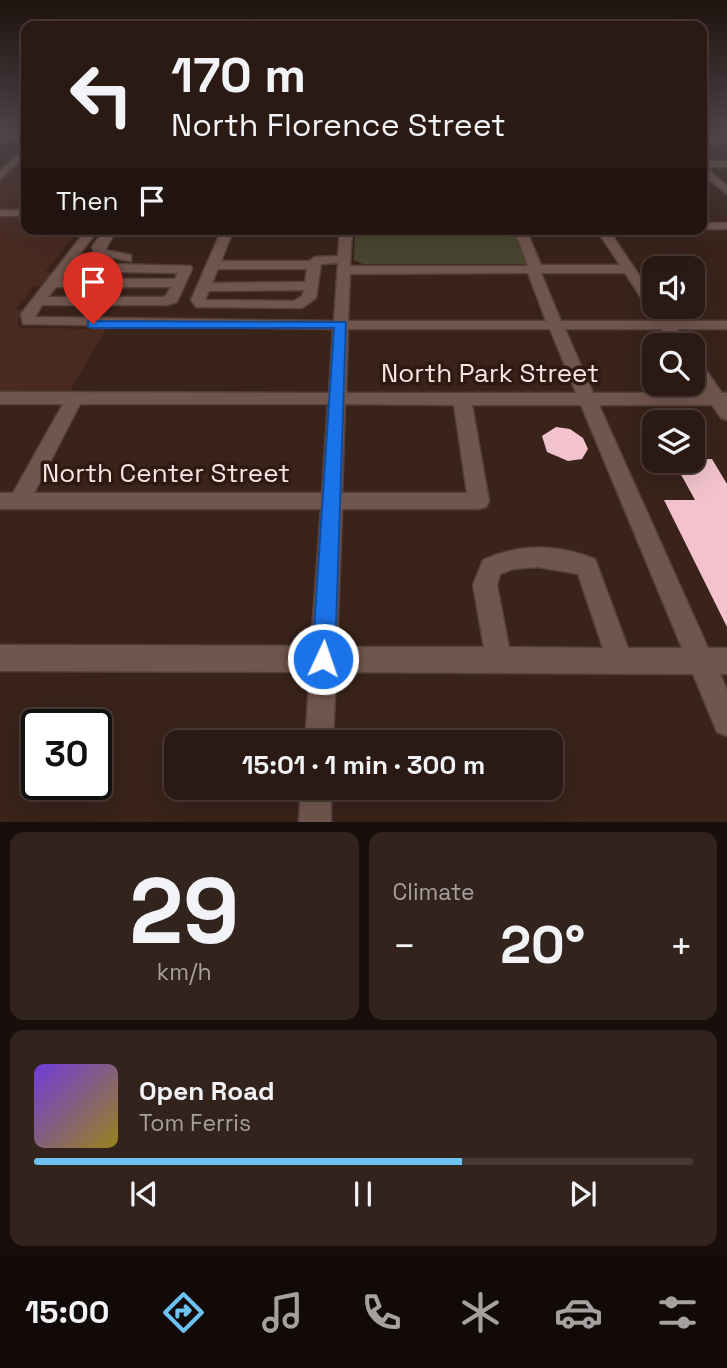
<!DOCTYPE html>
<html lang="en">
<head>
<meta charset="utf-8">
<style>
	:root { --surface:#2b1a14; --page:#33231d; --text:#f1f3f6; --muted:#a6a1a0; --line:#473834; --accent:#6dc2f3 }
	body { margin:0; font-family:"Space Grotesk",sans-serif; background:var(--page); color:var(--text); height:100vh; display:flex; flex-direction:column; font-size:26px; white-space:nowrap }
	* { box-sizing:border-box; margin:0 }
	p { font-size:23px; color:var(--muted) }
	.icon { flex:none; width:38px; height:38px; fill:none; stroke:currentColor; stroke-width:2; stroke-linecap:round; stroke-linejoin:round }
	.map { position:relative; height:822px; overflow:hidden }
	.details { display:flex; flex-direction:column; gap:10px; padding:10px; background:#180e0b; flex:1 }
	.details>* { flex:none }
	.hud { position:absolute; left:21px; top:21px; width:686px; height:214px; border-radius:14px; box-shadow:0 7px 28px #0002,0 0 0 2px var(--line); background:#2b1a14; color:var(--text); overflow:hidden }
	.buttons { position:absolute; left:642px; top:256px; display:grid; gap:14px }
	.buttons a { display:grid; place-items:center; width:63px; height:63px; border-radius:14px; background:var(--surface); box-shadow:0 7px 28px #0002,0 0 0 2px var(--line); font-size:35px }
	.speed { position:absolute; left:21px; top:709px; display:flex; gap:14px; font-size:35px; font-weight:700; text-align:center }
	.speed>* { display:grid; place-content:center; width:91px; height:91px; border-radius:50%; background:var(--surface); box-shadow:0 7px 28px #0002,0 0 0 2px var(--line); line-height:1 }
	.speed .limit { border:4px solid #111; border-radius:10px; background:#fff; color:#111 }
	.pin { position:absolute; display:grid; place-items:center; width:60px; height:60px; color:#fff; margin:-72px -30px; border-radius:50% 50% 50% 0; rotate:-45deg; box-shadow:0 0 7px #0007 }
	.pin .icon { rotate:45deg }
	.me { position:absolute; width:77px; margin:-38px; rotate:3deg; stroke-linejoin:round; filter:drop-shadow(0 0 5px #0008) }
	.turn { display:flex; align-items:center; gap:24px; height:147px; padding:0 35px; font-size:32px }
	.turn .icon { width:91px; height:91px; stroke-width:2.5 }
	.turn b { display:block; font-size:49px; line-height:60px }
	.then { display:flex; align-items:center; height:66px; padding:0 35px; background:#0003; gap:14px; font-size:26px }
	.big { font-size:52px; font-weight:700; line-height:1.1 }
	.details .card { flex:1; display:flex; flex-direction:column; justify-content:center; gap:10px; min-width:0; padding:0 24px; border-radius:14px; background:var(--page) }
	.details .dial { align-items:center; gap:0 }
	.dial b { font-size:91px; line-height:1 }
	.song { display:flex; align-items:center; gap:21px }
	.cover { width:84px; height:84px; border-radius:10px; background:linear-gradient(135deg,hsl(260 70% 55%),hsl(50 70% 35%)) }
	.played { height:7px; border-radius:4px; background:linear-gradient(90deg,var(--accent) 65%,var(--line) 65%) }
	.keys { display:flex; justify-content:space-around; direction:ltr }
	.heat { display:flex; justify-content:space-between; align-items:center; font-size:38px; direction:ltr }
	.details .tiles { flex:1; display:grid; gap:10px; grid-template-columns:1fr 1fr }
	.card:last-child { grid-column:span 2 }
	.trip { position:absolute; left:164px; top:730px; width:399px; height:70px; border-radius:14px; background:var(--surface); box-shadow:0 7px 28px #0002,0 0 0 2px var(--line); font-weight:700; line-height:70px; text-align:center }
	.dock { display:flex; height:112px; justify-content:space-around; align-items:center; background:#110a08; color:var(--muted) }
	.dock .icon { width:49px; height:49px }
	.dock .active { color:var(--accent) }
	.dock b { font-size:32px; color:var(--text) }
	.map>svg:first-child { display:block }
	.built { fill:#482a21 }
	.green { fill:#48462f }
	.building { fill:#f2c3cc }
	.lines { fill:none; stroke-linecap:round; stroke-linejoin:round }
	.minor-casing { stroke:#53403a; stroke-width:3 }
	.minor { fill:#71564e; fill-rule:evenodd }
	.route { fill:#1a73e8; stroke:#114b97; stroke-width:2 }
	.labels { text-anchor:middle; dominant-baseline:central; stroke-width:7; stroke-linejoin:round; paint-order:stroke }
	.street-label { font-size:26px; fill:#f6e6e1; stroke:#2f1912 }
</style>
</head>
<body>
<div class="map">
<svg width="727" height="822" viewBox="0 0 727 822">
	<rect width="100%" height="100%" fill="#39231b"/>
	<path class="built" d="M0 166H26V229H80L45 272 55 273 44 286H34L15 309H26L18 320V326L24 328 106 329 70 391H0Z"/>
	<path class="green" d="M355 229H515L532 264H363L354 260Z"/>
	<path class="building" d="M556 427 570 429 583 438 588 449 582 459 568 461 547 452 542 436Z
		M712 459 727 484V627L664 500H695L673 460Z"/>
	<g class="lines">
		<g class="minor-casing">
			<path id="minor" d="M0 136H26V141L0 142Z
				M727 137V143L702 144V138Z
				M26 147V155L0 179V171Z
				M702 161H727V167H705L727 186V194L702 174Z
				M0 210H26V216H0Z
				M702 223H727V229H701Z
				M87 229H99L73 263 191 266 192 269 177 302 167 305H42L35 317 334 321 338 263 321 264 316 298 302 308 196 307 191 300 222 229H234L221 261H309L315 257 338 256 340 229H352L350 266H528L514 229H526L541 265H620L596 229H608L654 297V306H661L671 321H727V329H677L687 345H672L662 329H565L593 393H704L693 376V359L699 360 722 393H727V420L721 418 712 405H599L708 648H727V674H720L727 690V736L717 732 693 674 336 672 333 742H305L310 672 0 671V645L311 646 321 509H0V493H13L63 404H0V392L329 393 333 329 23 324 21 314ZM218 269H307L305 282 212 283ZM68 271 178 273 175 279H61ZM528 273 546 321H348L350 274ZM541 273H625L656 321H561ZM56 287H171L165 297H48ZM304 290 302 296 294 301 205 300 209 291ZM348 329H550L576 393H346ZM80 404H328L322 493H34ZM345 404 454 405 467 493H342ZM472 405H581L682 648H628L595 559C557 544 520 543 483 560L473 585 484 647H337L342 509H479L486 507 489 501ZM538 567 578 574 603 648 509 647 497 585 500 574 513 569Z
				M105 229H117L105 250 131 255V261L95 255 92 247Z
				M301 788H331V822H299Z"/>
		</g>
		<use href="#minor" class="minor"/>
	</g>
	<linearGradient id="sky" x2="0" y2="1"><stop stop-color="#1f130f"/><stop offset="0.53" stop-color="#4e454a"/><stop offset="1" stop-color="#4e454a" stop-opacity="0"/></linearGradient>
	<rect width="727" height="247" fill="url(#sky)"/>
	<path class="route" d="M88 321 346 322 335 659 332 667 323 671 315 667 312 659 334 328H93L88 327Z"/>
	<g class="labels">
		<g class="street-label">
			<text x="490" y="373">North Park Street</text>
			<text x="166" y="473">North Center Street</text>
		</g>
	</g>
</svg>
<div class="buttons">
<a><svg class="icon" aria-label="sound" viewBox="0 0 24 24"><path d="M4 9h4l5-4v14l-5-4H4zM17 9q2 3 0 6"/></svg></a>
<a><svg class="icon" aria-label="search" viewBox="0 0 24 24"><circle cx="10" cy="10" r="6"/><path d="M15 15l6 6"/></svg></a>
<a><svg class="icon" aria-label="layers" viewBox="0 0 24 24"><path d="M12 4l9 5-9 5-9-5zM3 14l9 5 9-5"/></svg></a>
</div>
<div class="speed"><div class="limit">30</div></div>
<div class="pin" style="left:93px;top:324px;background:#d93025"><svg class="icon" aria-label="arrive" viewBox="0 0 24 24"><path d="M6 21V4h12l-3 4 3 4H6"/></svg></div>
<svg class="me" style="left:323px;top:659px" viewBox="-20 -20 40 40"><circle r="17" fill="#1a73e8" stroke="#fff" stroke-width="3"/><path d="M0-11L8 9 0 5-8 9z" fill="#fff"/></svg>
<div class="trip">15:01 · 1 min · 300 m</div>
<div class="hud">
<div class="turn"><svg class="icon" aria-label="left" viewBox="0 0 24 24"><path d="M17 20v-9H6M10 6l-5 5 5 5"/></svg><div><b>170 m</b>North Florence Street</div></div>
<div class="then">Then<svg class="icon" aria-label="arrive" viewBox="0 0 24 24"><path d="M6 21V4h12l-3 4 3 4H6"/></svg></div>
</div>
</div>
<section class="details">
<div class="tiles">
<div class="card dial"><b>29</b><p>km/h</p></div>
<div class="card"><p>Climate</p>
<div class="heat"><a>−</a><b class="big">20°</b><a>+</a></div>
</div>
<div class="card">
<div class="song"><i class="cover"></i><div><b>Open Road</b><p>Tom Ferris</p></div></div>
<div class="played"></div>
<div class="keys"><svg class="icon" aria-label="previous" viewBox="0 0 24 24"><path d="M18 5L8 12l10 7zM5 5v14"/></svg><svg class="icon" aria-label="pause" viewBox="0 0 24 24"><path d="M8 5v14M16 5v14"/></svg><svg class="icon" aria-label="next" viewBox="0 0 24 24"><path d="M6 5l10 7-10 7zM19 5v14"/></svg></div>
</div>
</div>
</section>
<nav class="dock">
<b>15:00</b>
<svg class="icon active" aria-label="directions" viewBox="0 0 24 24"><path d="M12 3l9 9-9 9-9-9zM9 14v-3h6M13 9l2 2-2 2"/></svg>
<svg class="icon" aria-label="music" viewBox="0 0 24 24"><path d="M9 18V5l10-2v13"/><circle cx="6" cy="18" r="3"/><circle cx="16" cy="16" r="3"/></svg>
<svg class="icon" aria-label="phone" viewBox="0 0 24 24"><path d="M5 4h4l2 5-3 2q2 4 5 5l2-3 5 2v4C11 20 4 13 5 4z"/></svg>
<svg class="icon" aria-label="climate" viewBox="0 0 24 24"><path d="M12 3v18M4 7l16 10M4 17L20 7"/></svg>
<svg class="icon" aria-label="car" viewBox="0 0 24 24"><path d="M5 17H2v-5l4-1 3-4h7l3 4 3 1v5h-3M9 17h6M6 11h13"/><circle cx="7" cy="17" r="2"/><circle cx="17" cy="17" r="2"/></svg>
<svg class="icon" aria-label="filters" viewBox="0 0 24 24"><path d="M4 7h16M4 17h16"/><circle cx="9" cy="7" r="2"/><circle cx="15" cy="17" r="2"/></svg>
</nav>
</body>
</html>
